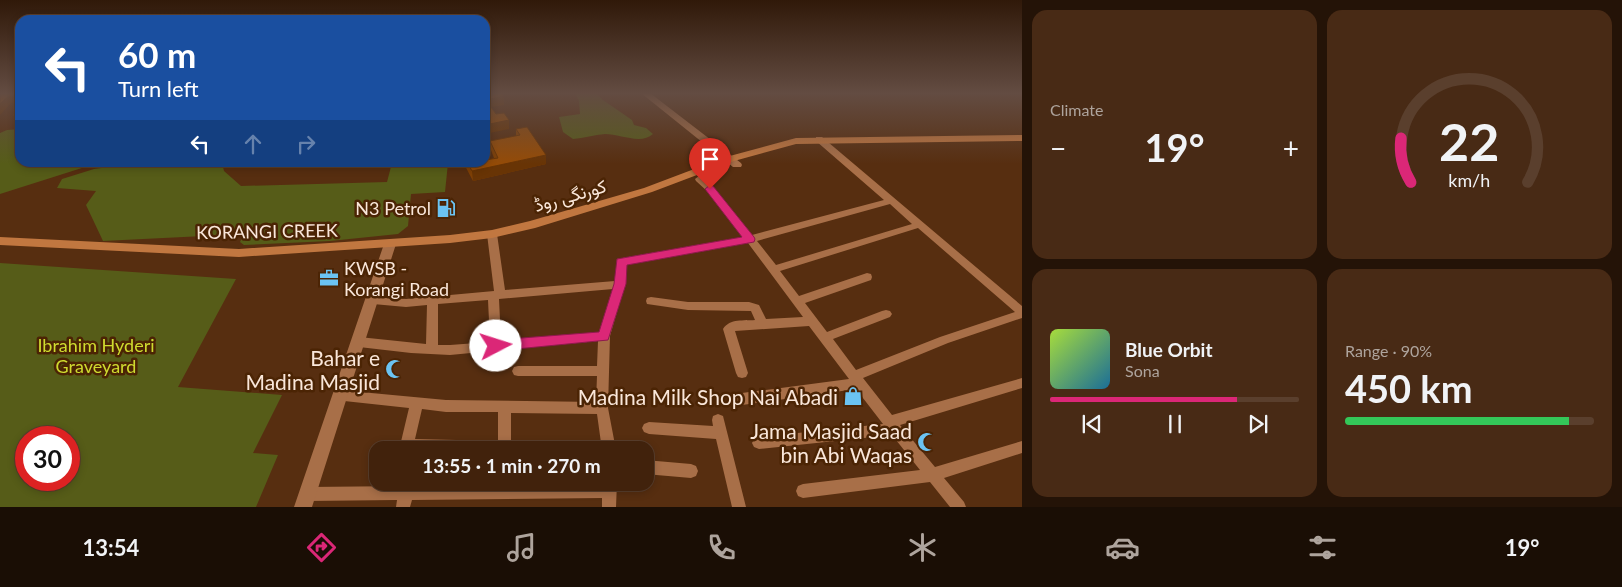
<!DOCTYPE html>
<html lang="en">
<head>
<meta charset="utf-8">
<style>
	:root { --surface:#41220c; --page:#482a15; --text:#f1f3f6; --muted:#aea49d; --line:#5a3f2d; --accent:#db2777 }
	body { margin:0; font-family:Lato,Vazirmatn,sans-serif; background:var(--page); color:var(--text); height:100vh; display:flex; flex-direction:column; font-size:19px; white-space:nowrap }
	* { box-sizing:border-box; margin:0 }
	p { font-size:16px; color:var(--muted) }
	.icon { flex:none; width:28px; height:28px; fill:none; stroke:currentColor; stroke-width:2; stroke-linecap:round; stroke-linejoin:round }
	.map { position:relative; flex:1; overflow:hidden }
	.side { display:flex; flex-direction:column; gap:10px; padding:10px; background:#241307; width:600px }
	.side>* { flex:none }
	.banner { position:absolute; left:15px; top:15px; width:475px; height:152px; border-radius:15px; box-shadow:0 2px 8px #0003,0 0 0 1px var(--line); background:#1a4fa0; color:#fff; overflow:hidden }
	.speed { position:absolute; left:15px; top:426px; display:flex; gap:10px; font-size:25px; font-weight:700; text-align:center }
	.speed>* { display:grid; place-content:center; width:65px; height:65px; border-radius:50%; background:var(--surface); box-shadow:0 2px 8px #0003,0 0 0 1px var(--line); line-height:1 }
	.speed .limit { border:8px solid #d22; background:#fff; color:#111 }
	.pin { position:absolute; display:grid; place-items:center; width:42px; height:42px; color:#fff; margin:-51px -21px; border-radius:50% 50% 50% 0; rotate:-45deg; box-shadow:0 0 5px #0007 }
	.pin .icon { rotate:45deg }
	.me { position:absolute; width:55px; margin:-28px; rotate:85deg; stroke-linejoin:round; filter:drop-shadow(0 0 4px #0008) }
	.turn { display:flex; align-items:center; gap:18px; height:105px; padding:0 20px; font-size:22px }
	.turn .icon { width:65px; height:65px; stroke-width:2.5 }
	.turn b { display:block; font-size:35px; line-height:42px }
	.lanes { display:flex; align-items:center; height:48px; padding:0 20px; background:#0003; justify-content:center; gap:25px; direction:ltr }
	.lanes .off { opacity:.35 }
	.big { font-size:38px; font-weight:700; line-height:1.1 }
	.side .card { flex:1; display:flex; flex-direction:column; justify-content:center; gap:8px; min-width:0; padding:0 18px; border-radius:15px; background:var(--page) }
	.side .dial { align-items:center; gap:0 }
	.dial svg { height:130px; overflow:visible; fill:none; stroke:var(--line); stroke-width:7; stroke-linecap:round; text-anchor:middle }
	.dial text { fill:var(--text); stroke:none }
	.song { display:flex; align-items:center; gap:15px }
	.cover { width:60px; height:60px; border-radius:8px; background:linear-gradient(135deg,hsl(80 70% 55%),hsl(200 70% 35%)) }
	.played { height:5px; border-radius:2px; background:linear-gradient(90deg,var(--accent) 75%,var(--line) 75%) }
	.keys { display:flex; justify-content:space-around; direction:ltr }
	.heat { display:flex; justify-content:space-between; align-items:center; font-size:28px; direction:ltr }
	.charge { height:8px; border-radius:4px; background:linear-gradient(90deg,#34c759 90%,var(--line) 0) }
	.side .tiles { flex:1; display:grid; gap:10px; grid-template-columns:repeat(2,1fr) }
	.trip { position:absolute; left:369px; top:441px; width:285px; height:50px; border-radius:15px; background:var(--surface); box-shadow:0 2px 8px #0003,0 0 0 1px var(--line); font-weight:700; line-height:50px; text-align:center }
	.menu { display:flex; height:80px; justify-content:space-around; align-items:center; background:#1a0e05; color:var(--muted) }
	.menu .icon { width:35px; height:35px }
	.menu .selected { color:var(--accent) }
	.menu b { font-size:22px; color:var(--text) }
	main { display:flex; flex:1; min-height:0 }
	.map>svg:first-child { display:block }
	.green { fill:#565c18; fill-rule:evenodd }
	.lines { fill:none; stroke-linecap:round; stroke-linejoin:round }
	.minor { fill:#a86f48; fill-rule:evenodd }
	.tertiary { fill:#a86f48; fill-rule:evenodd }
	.secondary { fill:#c17740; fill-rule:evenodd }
	.wall { fill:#7f4006 }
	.shaded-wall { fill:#683405 }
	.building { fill:#944b07; stroke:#683405 }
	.route { fill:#db2777; stroke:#8e194d }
	.labels { text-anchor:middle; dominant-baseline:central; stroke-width:5; stroke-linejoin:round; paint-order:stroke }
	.street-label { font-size:18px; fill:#fae7da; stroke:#4b2404 }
	.poi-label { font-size:18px; fill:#fae7da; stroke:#4b2404; text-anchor:end }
	.park-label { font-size:18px; fill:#cfdb2f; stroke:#4b2404 }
	.near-poi-label { font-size:21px; fill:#fae7da; stroke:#4b2404; text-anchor:end }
</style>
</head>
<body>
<main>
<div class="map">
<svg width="1022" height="507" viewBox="0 0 1022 507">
	<rect width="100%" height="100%" fill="#572e10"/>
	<path class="green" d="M575 93H596L603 100 632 120 634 125 646 128 653 134C641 145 620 134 605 134 594 135 584 138 573 139L563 132 559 117 580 114 579 101Z
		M20 129V162L90 163 85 167 0 194V133L7 130Z
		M149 163H222L224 171 241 186 387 182 392 163H448L445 192 411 194 408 226 398 234 330 241 244 245 240 242 244 234 103 241 86 205 96 191 57 188 62 179 94 169 117 166H146Z
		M0 263 236 279 178 387 282 395 253 453 278 455 256 507H0ZM26 438H69V480H26Z"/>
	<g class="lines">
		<path class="minor" d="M816 137H822L1022 306V318L948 343 863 378 892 415 1022 378V388L900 425 935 467 1022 441V453L944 478 964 502 966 507H950L930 482 803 498 798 496 796 491 798 486 803 484 920 470 892 435 759 449 754 447 752 443 754 439 759 437 883 424 856 389 742 405 738 403 736 399 738 395 742 393 849 379 809 326 735 331 748 373 746 377 742 378 738 377 736 373 723 329C730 318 744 321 755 320L751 311 688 310 647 304 646 301 647 298 651 297 688 302H749L759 305 766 319 803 317 748 243 626 265 625 284 610 336 608 408 616 450H602L597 414 511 413V450H399L409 408 335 400 333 396 335 392 339 390 446 400 596 402 597 376H518L514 375 512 371 514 367 518 366H597L598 341 450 355 411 353 359 347 355 345 353 342 355 339 359 337 426 344 427 305 406 307 373 304 369 303 368 300 369 297 373 296 406 299 494 291 487 234 492 231 497 234 505 290 615 281 617 259 743 237 707 191 696 181 695 179 699 176 713 187 752 235 884 200 816 141ZM890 204 912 224 776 265 757 241ZM918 228 1015 312 940 337 856 370 833 339 890 317 892 314 890 311 886 310 882 311 827 332 805 303 871 280 872 277 871 274 867 273 799 296 780 271ZM613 289 600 332 501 341 499 299ZM488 300 490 342 450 345H438V304ZM422 409 446 412H498V441L415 439Z
			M718 414 723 416 724 420 746 507H732L716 439 649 434 644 432 642 428 644 424 649 422 713 426 712 420 713 416Z
			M645 460 691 464 696 466 698 471 696 476 691 478 645 474Z
			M603 482H617L616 507H602V498L412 500 410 507H396L397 500 307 501 302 499 300 494 302 489 307 487 603 484Z"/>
		<path class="tertiary" d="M641 93H650L741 163 742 165 741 167H733Z
			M390 240 396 244 312 507H294L384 244Z"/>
		<path class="secondary" d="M1022 135V141L796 144 734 161 652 192 535 228 492 238 450 243 239 257 0 245V237L239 249 450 235 492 230 530 221 644 188 726 157 796 138Z"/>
	</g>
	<path class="wall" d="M20 107V124L13 115Z
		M516 129 546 164 473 181 463 162H485L494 158 491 150 490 141 516 136Z"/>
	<path class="shaded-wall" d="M20 95V102L11 103 0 115V104L7 97Z
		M504 96V105L486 108V100Z
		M509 120V129L485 134V125Z
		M546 155V164L473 181 472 171Z"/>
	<path class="building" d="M0 93H20V95L7 97 0 104Z
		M485 93H501L504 96 486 100 496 114 504 113 509 120 485 125Z
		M20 107V121H19L13 115Z
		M527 127 546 155 472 171 467 162H485V160L498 158 490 141 520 135 516 129Z"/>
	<linearGradient id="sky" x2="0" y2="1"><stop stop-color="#301909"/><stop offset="0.57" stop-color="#634c42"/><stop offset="1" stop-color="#634c42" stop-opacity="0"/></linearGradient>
	<rect width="1022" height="164" fill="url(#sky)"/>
	<path class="route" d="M710 185 713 186 754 237 755 239 754 242 627 265 626 284 608 340 496 351 491 350 490 346 491 342 496 340 599 332 614 284 617 259 742 237 705 189Z"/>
	<defs>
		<g id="fuel-bare" transform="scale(1.5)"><path d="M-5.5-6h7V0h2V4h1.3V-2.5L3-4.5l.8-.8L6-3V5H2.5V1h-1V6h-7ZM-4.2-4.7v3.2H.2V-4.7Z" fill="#6bc3f2" stroke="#4b2404" stroke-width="2.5" paint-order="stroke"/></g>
		<g id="office-bare" transform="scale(1.5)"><path d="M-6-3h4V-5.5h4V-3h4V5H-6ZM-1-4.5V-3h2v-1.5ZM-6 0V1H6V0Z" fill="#6bc3f2" stroke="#4b2404" stroke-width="2.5" paint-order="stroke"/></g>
		<g id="mosque-bare" transform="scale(1.5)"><path d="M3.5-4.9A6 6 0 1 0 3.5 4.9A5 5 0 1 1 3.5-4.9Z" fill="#6bc3f2" stroke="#4b2404" stroke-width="2.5" paint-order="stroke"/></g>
		<g id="shop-bare" transform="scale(1.5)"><path d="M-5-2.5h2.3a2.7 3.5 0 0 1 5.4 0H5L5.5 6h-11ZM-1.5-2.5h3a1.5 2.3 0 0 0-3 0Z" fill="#6bc3f2" stroke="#4b2404" stroke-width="2.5" paint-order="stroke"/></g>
	</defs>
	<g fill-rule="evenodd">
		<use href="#fuel-bare" x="446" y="208"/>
		<use href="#office-bare" x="329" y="278"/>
		<use href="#mosque-bare" x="395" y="369"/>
		<use href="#shop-bare" x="853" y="396"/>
		<use href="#mosque-bare" x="927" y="442"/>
	</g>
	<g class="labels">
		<g class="street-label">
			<text transform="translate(570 195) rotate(-16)">کورنگی روڈ</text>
			<text transform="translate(267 231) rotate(-1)">KORANGI CREEK</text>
		</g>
		<g class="poi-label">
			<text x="431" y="208">N3 Petrol</text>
			<text x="344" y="268" text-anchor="start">KWSB -<tspan x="344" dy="21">Korangi Road</tspan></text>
		</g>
		<g class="park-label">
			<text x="96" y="345">Ibrahim Hyderi<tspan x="96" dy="21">Graveyard</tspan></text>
		</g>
		<g class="near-poi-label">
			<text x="380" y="357">Bahar e<tspan x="380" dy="24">Madina Masjid</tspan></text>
			<text x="838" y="396">Madina Milk Shop Nai Abadi</text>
			<text x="912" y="430">Jama Masjid Saad<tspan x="912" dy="24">bin Abi Waqas</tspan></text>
		</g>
	</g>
</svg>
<div class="speed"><div class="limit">30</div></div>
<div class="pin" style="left:710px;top:189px;background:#d93025"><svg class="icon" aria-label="arrive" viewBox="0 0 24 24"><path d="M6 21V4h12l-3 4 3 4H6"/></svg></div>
<svg class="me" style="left:496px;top:346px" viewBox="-20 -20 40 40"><circle r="19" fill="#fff"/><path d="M0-13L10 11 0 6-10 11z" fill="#db2777"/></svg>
<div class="trip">13:55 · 1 min · 270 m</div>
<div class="banner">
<div class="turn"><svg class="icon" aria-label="left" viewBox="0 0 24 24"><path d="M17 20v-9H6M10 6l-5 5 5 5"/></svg><div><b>60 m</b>Turn left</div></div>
<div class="lanes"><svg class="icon" aria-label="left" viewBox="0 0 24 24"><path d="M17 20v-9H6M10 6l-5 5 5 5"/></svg><svg class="icon off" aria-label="ahead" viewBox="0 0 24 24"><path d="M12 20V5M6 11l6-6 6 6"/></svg><svg class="icon off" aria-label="right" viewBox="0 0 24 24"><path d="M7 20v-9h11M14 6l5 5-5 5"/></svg></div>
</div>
</div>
<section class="side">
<div class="tiles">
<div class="card"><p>Climate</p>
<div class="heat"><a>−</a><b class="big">19°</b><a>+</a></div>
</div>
<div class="card dial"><svg viewBox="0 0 100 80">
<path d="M14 69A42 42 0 1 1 86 69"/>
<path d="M14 69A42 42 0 0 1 8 42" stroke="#db2777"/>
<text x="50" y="56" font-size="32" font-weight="700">22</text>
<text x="50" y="72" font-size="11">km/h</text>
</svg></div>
<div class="card">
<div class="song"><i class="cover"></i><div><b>Blue Orbit</b><p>Sona</p></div></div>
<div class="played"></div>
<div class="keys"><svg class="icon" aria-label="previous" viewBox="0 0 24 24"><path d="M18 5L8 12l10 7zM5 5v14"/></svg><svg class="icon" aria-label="pause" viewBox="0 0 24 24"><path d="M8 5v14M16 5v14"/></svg><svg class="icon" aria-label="next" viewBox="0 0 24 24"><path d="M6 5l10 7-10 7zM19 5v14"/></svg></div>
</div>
<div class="card"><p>Range · 90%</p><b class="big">450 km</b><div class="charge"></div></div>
</div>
</section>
</main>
<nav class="menu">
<b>13:54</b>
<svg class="icon selected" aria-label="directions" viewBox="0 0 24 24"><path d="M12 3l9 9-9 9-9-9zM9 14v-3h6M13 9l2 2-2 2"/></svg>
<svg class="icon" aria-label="music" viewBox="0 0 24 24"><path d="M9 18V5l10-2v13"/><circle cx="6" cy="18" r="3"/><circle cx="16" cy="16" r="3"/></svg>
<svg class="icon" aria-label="phone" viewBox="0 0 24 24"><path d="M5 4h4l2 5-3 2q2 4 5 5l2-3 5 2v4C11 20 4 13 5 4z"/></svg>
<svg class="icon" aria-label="climate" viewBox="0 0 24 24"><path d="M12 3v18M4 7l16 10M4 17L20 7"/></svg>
<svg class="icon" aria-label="car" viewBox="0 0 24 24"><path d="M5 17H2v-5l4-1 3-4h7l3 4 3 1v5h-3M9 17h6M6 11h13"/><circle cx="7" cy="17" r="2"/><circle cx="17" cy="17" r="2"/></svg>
<svg class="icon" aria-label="filters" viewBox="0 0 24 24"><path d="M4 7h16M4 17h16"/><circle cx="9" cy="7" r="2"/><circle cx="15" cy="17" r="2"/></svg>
<b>19°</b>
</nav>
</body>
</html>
